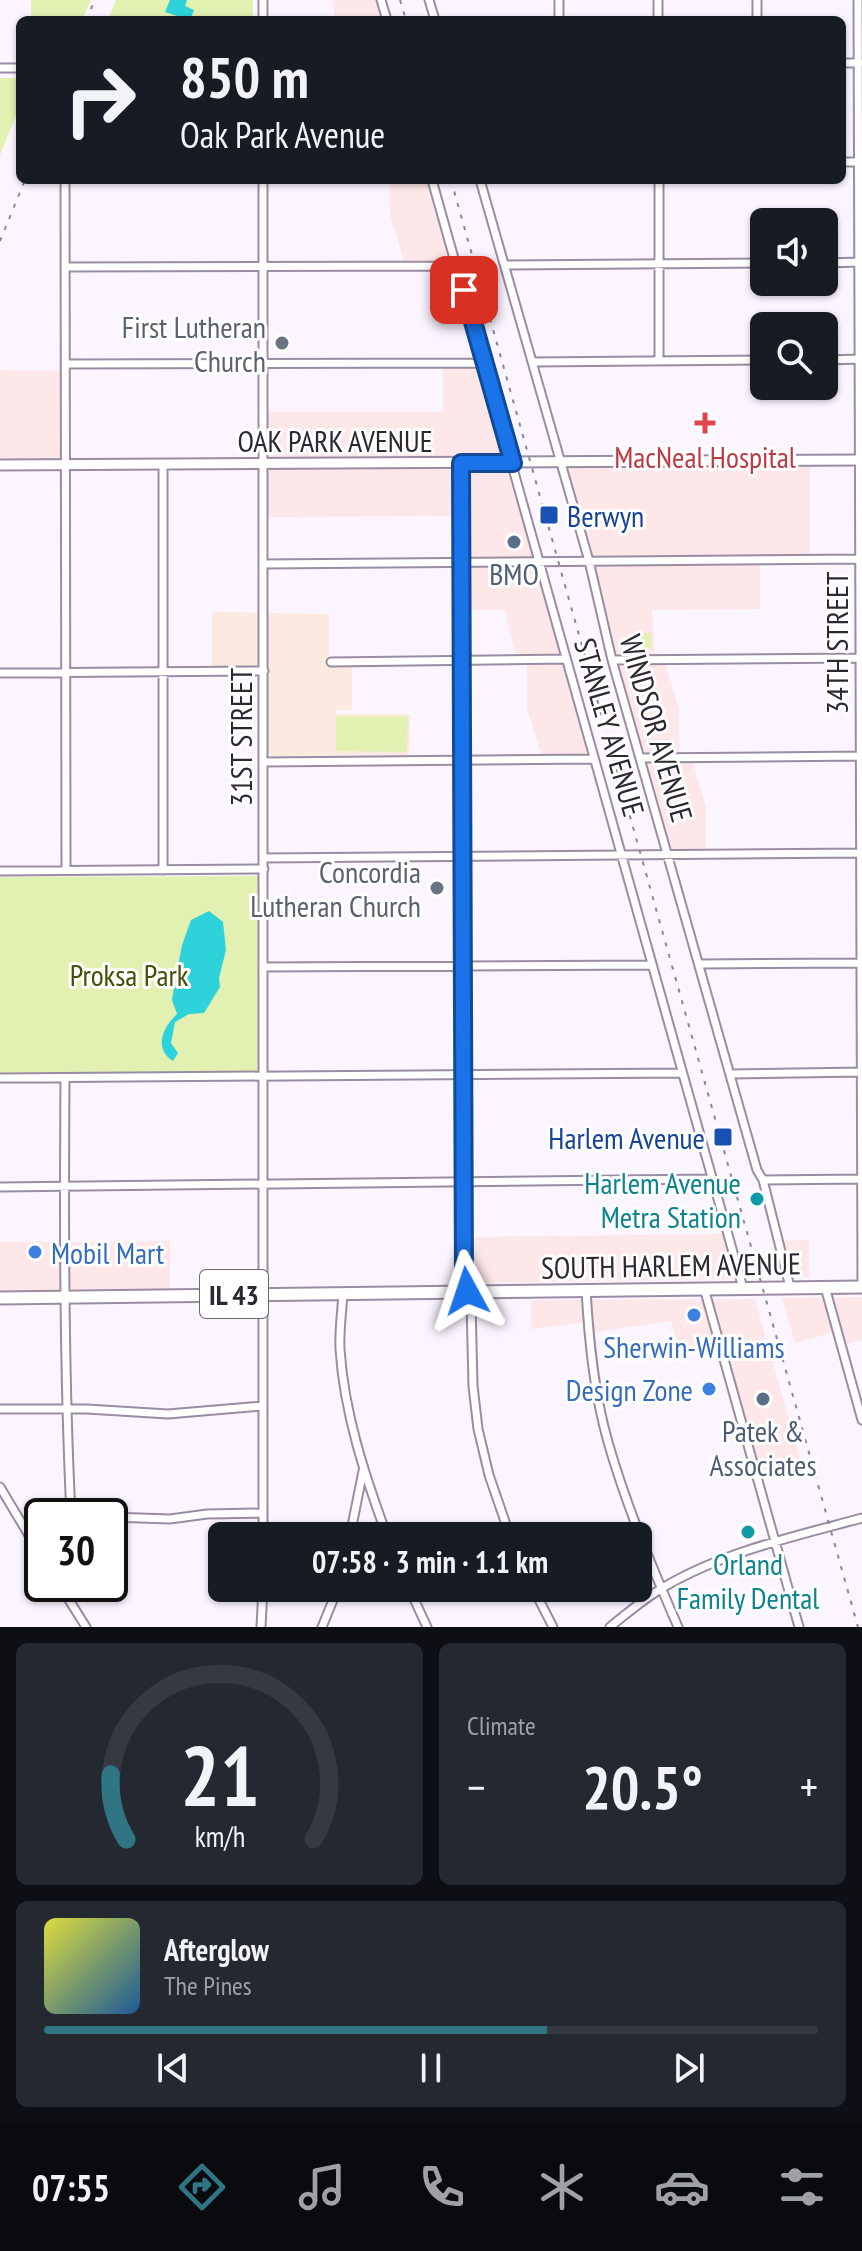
<!DOCTYPE html>
<html lang="en">
<head>
<meta charset="utf-8">
<style>
	:root { --surface:#171b24; --page:#242831; --text:#f1f3f6; --muted:#9ea1a6; --line:#363941; --accent:#307584 }
	body { margin:0; font-family:"PT Sans Narrow",sans-serif; background:var(--page); color:var(--text); height:100vh; display:flex; flex-direction:column; font-size:30px; white-space:nowrap }
	* { box-sizing:border-box; margin:0 }
	p { font-size:26px; color:var(--muted) }
	.icon { flex:none; width:44px; height:44px; fill:none; stroke:currentColor; stroke-width:2; stroke-linecap:round; stroke-linejoin:round }
	.map { position:relative; height:1627px; overflow:hidden }
	.drawer { display:flex; flex-direction:column; gap:16px; padding:16px; background:#0d0f14; flex:1 }
	.drawer>* { flex:none }
	.banner { position:absolute; left:16px; top:16px; width:830px; height:168px; border-radius:12px; box-shadow:0 2px 6px #0004; background:#171b24; color:var(--text); overflow:hidden }
	.fabs { position:absolute; left:750px; top:208px; display:grid; gap:16px }
	.fabs a { display:grid; place-items:center; width:88px; height:88px; border-radius:12px; background:var(--surface); box-shadow:0 2px 6px #0004; font-size:40px }
	.speed { position:absolute; left:24px; top:1498px; display:flex; gap:16px; font-size:40px; font-weight:700; text-align:center }
	.speed>* { display:grid; place-content:center; width:104px; height:104px; border-radius:50%; background:var(--surface); box-shadow:0 2px 6px #0004; line-height:1 }
	.speed .limit { border:4px solid #111; border-radius:12px; background:#fff; color:#111 }
	.pin { position:absolute; display:grid; place-items:center; width:68px; height:68px; color:#fff; margin:-34px; border-radius:16px; box-shadow:0 4px 12px #0006 }
	.me { position:absolute; width:88px; margin:-44px; rotate:355deg; stroke-linejoin:round; filter:drop-shadow(0 0 6px #0008) }
	.turn { display:flex; align-items:center; gap:28px; height:168px; padding:0 32px; font-size:36px }
	.turn .icon { width:104px; height:104px; stroke-width:2.5 }
	.turn b { display:block; font-size:56px; line-height:68px }
	.big { font-size:60px; font-weight:700; line-height:1.1 }
	.drawer .widget { flex:1; display:flex; flex-direction:column; justify-content:center; gap:12px; min-width:0; padding:0 28px; border-radius:12px; background:var(--page) }
	.drawer .dial { align-items:center; gap:0 }
	.dial svg { height:208px; overflow:visible; fill:none; stroke:var(--line); stroke-width:7; stroke-linecap:round; text-anchor:middle }
	.dial text { fill:var(--text); stroke:none }
	.song { display:flex; align-items:center; gap:24px }
	.cover { width:96px; height:96px; border-radius:12px; background:linear-gradient(135deg,hsl(60 70% 55%),hsl(210 70% 35%)) }
	.played { height:8px; border-radius:4px; background:linear-gradient(90deg,var(--accent) 65%,var(--line) 65%) }
	.keys { display:flex; justify-content:space-around; direction:ltr }
	.heat { display:flex; justify-content:space-between; align-items:center; font-size:44px; direction:ltr }
	.drawer .tiles { flex:1; display:grid; gap:16px; grid-template-columns:1fr 1fr }
	.widget:last-child { grid-column:span 2 }
	.trip { position:absolute; left:208px; top:1522px; width:444px; height:80px; border-radius:12px; background:var(--surface); box-shadow:0 2px 6px #0004; font-weight:700; line-height:80px; text-align:center }
	.menu { display:flex; height:128px; justify-content:space-around; align-items:center; background:#090b0e; color:var(--muted) }
	.menu .icon { width:56px; height:56px }
	.menu .on { color:var(--accent) }
	.menu b { font-size:36px; color:var(--text) }
	.map>svg:first-child { display:block }
	.commercial { fill:#fde7e8 }
	.education { fill:#fce9e0 }
	.green { fill:#e2f1b2 }
	.water { fill:#2ed2da }
	.lines { fill:none; stroke-linecap:round; stroke-linejoin:round }
	.minor-casing { stroke:#998ca3; stroke-width:11 }
	.tertiary-casing { stroke:#998ca3; stroke-width:13 }
	.primary-casing { stroke:#998ca3; stroke-width:15 }
	.minor { stroke:#fff; stroke-width:7 }
	.tertiary { stroke:#fff; stroke-width:9 }
	.primary { stroke:#fff; stroke-width:11 }
	.rail { stroke:#8c8690; stroke-width:2; stroke-dasharray:4 8; stroke-linecap:butt }
	.route-casing { stroke:#114b97; stroke-width:20 }
	.route { stroke:#1a73e8; stroke-width:14 }
	.worship-dot { fill:#6b7280; stroke:#fff; stroke-width:3 }
	.health-dot { fill:#e0444e; stroke:#fff; stroke-width:3 }
	.transit-dot { fill:#1a4fb4; stroke:#fff; stroke-width:3 }
	.service-dot { fill:#5c6f8a; stroke:#fff; stroke-width:3 }
	.culture-dot { fill:#0f9aa8; stroke:#fff; stroke-width:3 }
	.shop-dot { fill:#3f7fe0; stroke:#fff; stroke-width:3 }
	.labels { text-anchor:middle; dominant-baseline:central; stroke-width:6; stroke-linejoin:round; paint-order:stroke }
	.shield { fill:#fff; stroke:#6b686e; stroke-width:2 }
	.shield-label { font-size:28px; font-weight:bold; fill:#2c2730 }
	.worship-label { font-size:30px; fill:#5b616d; stroke:#fff; text-anchor:end }
	.street-label { font-size:30px; fill:#2c2730; stroke:#fff }
	.health-label { font-size:30px; fill:#be3a42; stroke:#fff }
	.transit-label { font-size:30px; fill:#164399; stroke:#fff; text-anchor:start }
	.service-label { font-size:30px; fill:#4e5e75; stroke:#fff }
	.park-label { font-size:30px; fill:#445003; stroke:#fff }
	.culture-label { font-size:30px; fill:#0d838f; stroke:#fff; text-anchor:end }
	.shop-label { font-size:30px; fill:#366cbe; stroke:#fff; text-anchor:start }
</style>
</head>
<body>
<div class="map">
<svg width="862" height="1627" viewBox="0 0 862 1627">
	<rect width="100%" height="100%" fill="#fbf5ff"/>
	<path class="commercial" d="M333 0H379L384 20H335Z
		M389 180H430L455 265H405L390 214Z
		M483 366 538 560 463 561 460 516 265 517V412H443V367Z
		M0 370 64 371V464H0Z
		M810 462V558L590 559 563 464Z
		M760 561V609L652 610 655 660 665 661 679 710V756H691L706 807V854H670L590 562Z
		M539 562 564 657H516L505 610H464L463 563Z
		M527 660 565 661 591 755 542 756 527 708Z
		M726 1234 736 1279 471 1283 469 1237Z
		M809 1240V1277H790L780 1241Z
		M170 1241V1289L67 1290V1242Z
		M0 1242H60V1290L0 1291Z
		M862 1297V1340L840 1346 835 1332 795 1343 782 1298Z
		M755 1299 801 1462 755 1475 719 1346 681 1357 671 1321 588 1333 587 1322 531 1329V1300Z"/>
	<path class="education" d="M212 612 329 614V664L352 666V710H336V714H410L409 755 271 756 268 752V668L212 669Z"/>
	<path class="green" d="M31 0H91L82 20H31Z
		M116 0H253V20H108Z
		M0 78H20V106L0 155Z
		M651 632 652 648H619L616 642Z
		M336 716H408L407 752 336 751Z
		M258 876 259 1072 0 1073V877Z"/>
	<path class="water" d="M170 0H187L185 6 194 10 190 20 165 12Z
		M209 911 223 922 226 950 219 978 220 987 204 1013 189 1014 175 1022 171 1043 178 1053 173 1061C153 1048 163 1027 177 1014L172 1000 173 993 182 945 191 920Z"/>
	<g class="lines">
		<g class="minor-casing">
			<path id="minor" d="M263 0V20
				M381 0 387 20
				M429 0 435 20
				M559 0V20
				M658 0V20
				M858 0 862 1287
				M757 20V0
				M842 63H860
				M0 68H20
				M842 162H860
				M65 180 66 870
				M263 180V1536
				M432 180 743 1288
				M480 180 589 561 612 660 757 1170 763 1180 790 1287
				M659 180V361
				M824 263 862 262
				M505 265 764 263
				M65 267 457 266
				M824 360 862 359
				M532 362 764 360
				M66 364 484 363
				M461 463 464 1280 471 1302 473 1386 478 1429 489 1475 510 1536
				M163 465V870
				M264 564 861 559
				M612 660 862 658
				M331 662 566 659
				M0 673 264 671
				M641 758 862 756
				M264 762 594 759
				M264 858 862 853
				M0 871 264 869
				M700 964 862 963
				M264 967 652 965
				M731 1074 862 1072
				M0 1078 681 1073
				M65 1078C64 1224 64 1370 71 1516
				M763 1180 862 1179
				M0 1187 711 1179
				M825 1287 862 1420
				M704 1288 799 1627
				M586 1290C589 1341 594 1393 608 1442 626 1505 652 1567 678 1627
				M343 1293C342 1311 339 1331 340 1349 344 1413 365 1476 387 1536
				M0 1409H87L168 1414 263 1406
				M0 1487 42 1557
				M110 1517 170 1519 207 1514 263 1513
				M350 1536 363 1471
				M59 1584 86 1627
				M69 1584 71 1602
				M409 1588 427 1627
				M533 1588 553 1627
				M261 1627 263 1588
				M322 1627 338 1588
				M610 1627C627 1613 645 1598 664 1587 723 1552 796 1536 862 1518"/>
		</g>
		<g class="tertiary-casing">
			<path id="tertiary" d="M0 465 862 460"/>
		</g>
		<g class="primary-casing">
			<path id="primary" d="M0 1298 862 1287"/>
		</g>
		<use href="#minor" class="minor"/>
		<use href="#tertiary" class="tertiary"/>
		<use href="#primary" class="primary"/>
		<path class="rail" d="M400 0 406 20
			M86 20 95 0
			M451 180 858 1627
			M0 241 25 180"/>
	</g>
	<g class="lines">
		<g class="route-casing">
			<path id="route" d="M464 290 513 463H461L464 1280 467 1291"/>
		</g>
		<use href="#route" class="route"/>
	</g>
	<g class="worship-dot">
		<circle cx="282" cy="343" r="8"/>
		<circle cx="437" cy="888" r="8"/>
	</g>
	<path class="health-dot" d="M701 411h8v8h8v8h-8v8h-8v-8h-8v-8h8z"/>
	<g class="transit-dot">
		<rect x="539" y="505" width="20" height="20" rx="4"/>
		<rect x="713" y="1127" width="20" height="20" rx="4"/>
	</g>
	<g class="service-dot">
		<circle cx="514" cy="542" r="8"/>
		<circle cx="763" cy="1399" r="8"/>
	</g>
	<g class="culture-dot">
		<circle cx="757" cy="1199" r="8"/>
		<circle cx="748" cy="1532" r="8"/>
	</g>
	<g class="shop-dot">
		<circle cx="35" cy="1252" r="8"/>
		<circle cx="694" cy="1315" r="8"/>
		<circle cx="709" cy="1389" r="8"/>
	</g>
	<g class="labels">
		<rect class="shield" x="200" y="1270" width="68" height="48" rx="6"/>
		<g class="shield-label">
			<text x="234" y="1294">IL 43</text>
		</g>
		<g class="worship-label">
			<text x="266" y="326">First Lutheran<tspan x="266" dy="34">Church</tspan></text>
			<text x="421" y="871">Concordia<tspan x="421" dy="34">Lutheran Church</tspan></text>
		</g>
		<g class="street-label">
			<text x="335" y="440">OAK PARK AVENUE</text>
			<text transform="translate(836 643) rotate(-90)">34TH STREET</text>
			<text transform="translate(610 727) rotate(74)">STANLEY AVENUE</text>
			<text transform="translate(657 728) rotate(74)">WINDSOR AVENUE</text>
			<text transform="translate(240 737) rotate(-90)">31ST STREET</text>
			<text transform="translate(671 1265) rotate(-1)">SOUTH HARLEM AVENUE</text>
		</g>
		<g class="health-label">
			<text x="705" y="456">MacNeal Hospital</text>
		</g>
		<g class="transit-label">
			<text x="567" y="515">Berwyn</text>
			<text x="705" y="1137" text-anchor="end">Harlem Avenue</text>
		</g>
		<g class="service-label">
			<text x="514" y="573">BMO</text>
			<text x="763" y="1430">Patek &amp;<tspan x="763" dy="34">Associates</tspan></text>
		</g>
		<g class="park-label">
			<text x="129" y="974">Proksa Park</text>
		</g>
		<g class="culture-label">
			<text x="741" y="1182">Harlem Avenue<tspan x="741" dy="34">Metra Station</tspan></text>
			<text x="748" y="1563" text-anchor="middle">Orland<tspan x="748" dy="34">Family Dental</tspan></text>
		</g>
		<g class="shop-label">
			<text x="51" y="1252">Mobil Mart</text>
			<text x="694" y="1346" text-anchor="middle">Sherwin-Williams</text>
			<text x="693" y="1389" text-anchor="end">Design Zone</text>
		</g>
	</g>
</svg>
<div class="fabs">
<a><svg class="icon" aria-label="sound" viewBox="0 0 24 24"><path d="M4 9h4l5-4v14l-5-4H4zM17 9q2 3 0 6"/></svg></a>
<a><svg class="icon" aria-label="search" viewBox="0 0 24 24"><circle cx="10" cy="10" r="6"/><path d="M15 15l6 6"/></svg></a>
</div>
<div class="speed"><div class="limit">30</div></div>
<div class="pin" style="left:464px;top:290px;background:#d93025"><svg class="icon" aria-label="arrive" viewBox="0 0 24 24"><path d="M6 21V4h12l-3 4 3 4H6"/></svg></div>
<svg class="me" style="left:467px;top:1291px" viewBox="-20 -20 40 40"><path d="M0-17L14 15 0 8-14 15z" fill="#1a73e8" stroke="#fff" stroke-width="4"/></svg>
<div class="trip">07:58 · 3 min · 1.1 km</div>
<div class="banner">
<div class="turn"><svg class="icon" aria-label="right" viewBox="0 0 24 24"><path d="M7 20v-9h11M14 6l5 5-5 5"/></svg><div><b>850 m</b>Oak Park Avenue</div></div>
</div>
</div>
<section class="drawer">
<div class="tiles">
<div class="widget dial"><svg viewBox="0 0 100 80">
<path d="M14 69A42 42 0 1 1 86 69"/>
<path d="M14 69A42 42 0 0 1 8 44" stroke="#307584"/>
<text x="50" y="56" font-size="32" font-weight="700">21</text>
<text x="50" y="72" font-size="11">km/h</text>
</svg></div>
<div class="widget"><p>Climate</p>
<div class="heat"><a>−</a><b class="big">20.5°</b><a>+</a></div>
</div>
<div class="widget">
<div class="song"><i class="cover"></i><div><b>Afterglow</b><p>The Pines</p></div></div>
<div class="played"></div>
<div class="keys"><svg class="icon" aria-label="previous" viewBox="0 0 24 24"><path d="M18 5L8 12l10 7zM5 5v14"/></svg><svg class="icon" aria-label="pause" viewBox="0 0 24 24"><path d="M8 5v14M16 5v14"/></svg><svg class="icon" aria-label="next" viewBox="0 0 24 24"><path d="M6 5l10 7-10 7zM19 5v14"/></svg></div>
</div>
</div>
</section>
<nav class="menu">
<b>07:55</b>
<svg class="icon on" aria-label="directions" viewBox="0 0 24 24"><path d="M12 3l9 9-9 9-9-9zM9 14v-3h6M13 9l2 2-2 2"/></svg>
<svg class="icon" aria-label="music" viewBox="0 0 24 24"><path d="M9 18V5l10-2v13"/><circle cx="6" cy="18" r="3"/><circle cx="16" cy="16" r="3"/></svg>
<svg class="icon" aria-label="phone" viewBox="0 0 24 24"><path d="M5 4h4l2 5-3 2q2 4 5 5l2-3 5 2v4C11 20 4 13 5 4z"/></svg>
<svg class="icon" aria-label="climate" viewBox="0 0 24 24"><path d="M12 3v18M4 7l16 10M4 17L20 7"/></svg>
<svg class="icon" aria-label="car" viewBox="0 0 24 24"><path d="M5 17H2v-5l4-1 3-4h7l3 4 3 1v5h-3M9 17h6M6 11h13"/><circle cx="7" cy="17" r="2"/><circle cx="17" cy="17" r="2"/></svg>
<svg class="icon" aria-label="filters" viewBox="0 0 24 24"><path d="M4 7h16M4 17h16"/><circle cx="9" cy="7" r="2"/><circle cx="15" cy="17" r="2"/></svg>
</nav>
</body>
</html>
